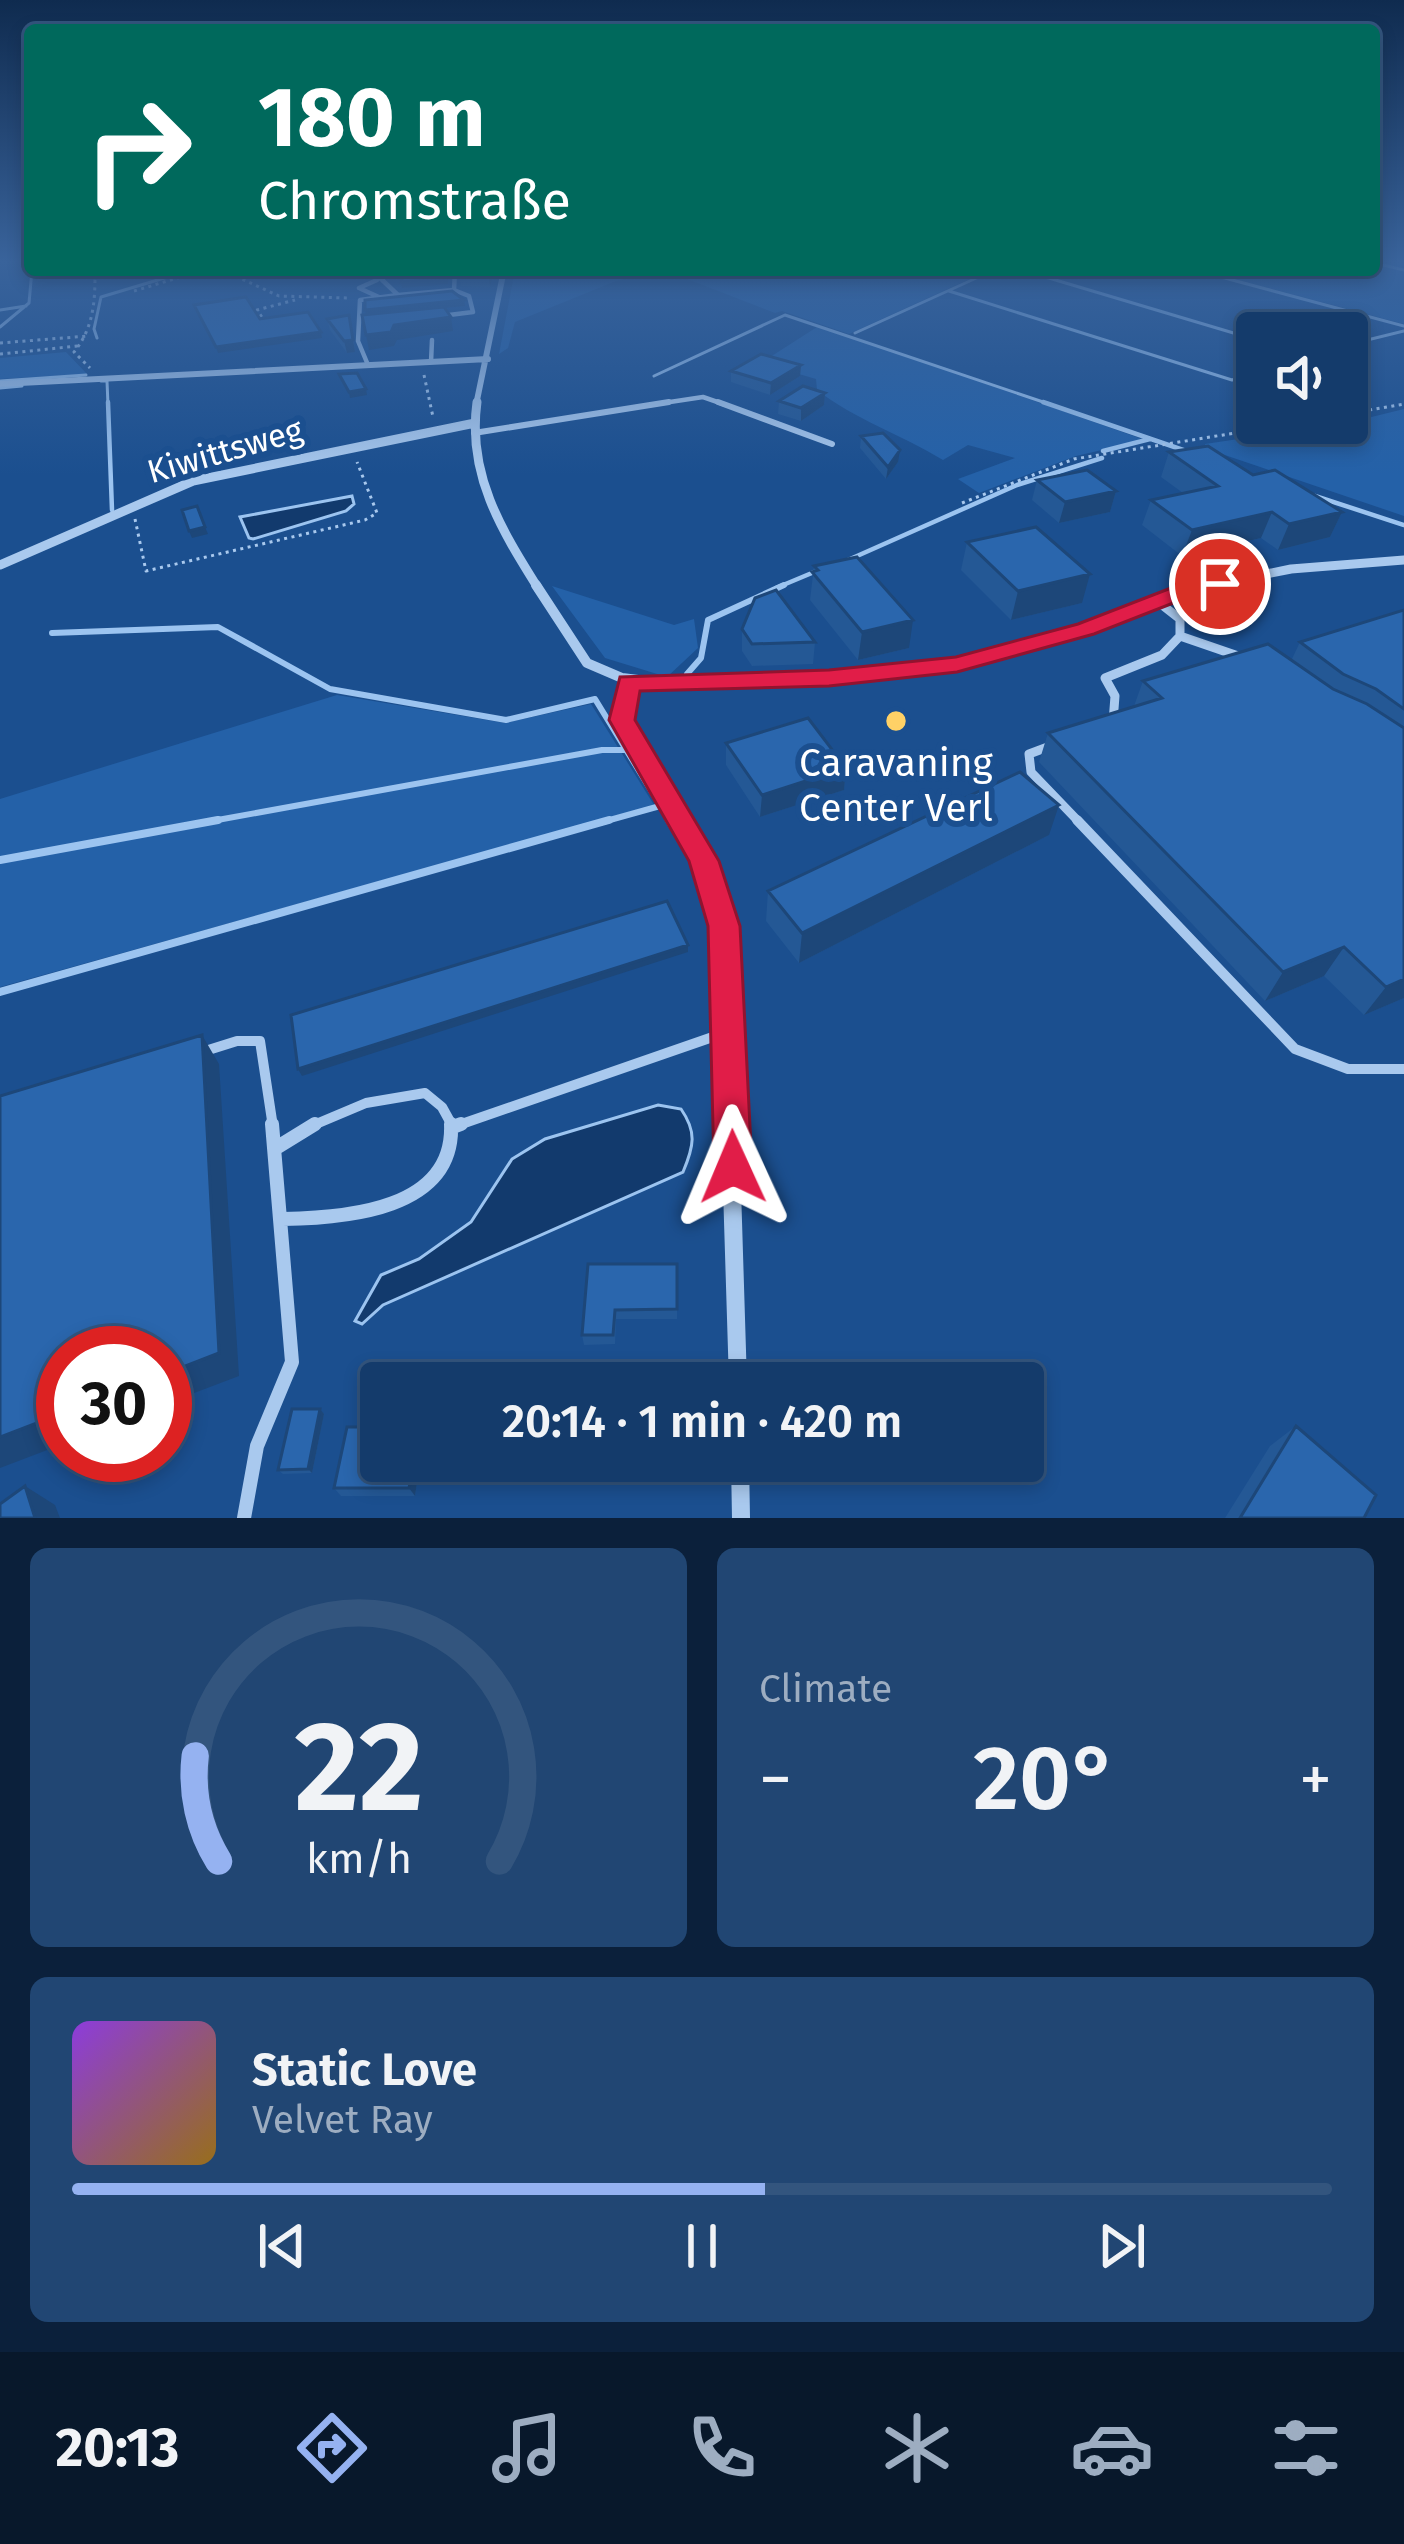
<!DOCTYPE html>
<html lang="en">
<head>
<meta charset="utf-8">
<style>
	:root { --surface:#143b6b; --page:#214673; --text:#f1f3f6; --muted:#9dadc1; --line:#33557e; --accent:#95b2f1 }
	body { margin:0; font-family:"Fira Sans",sans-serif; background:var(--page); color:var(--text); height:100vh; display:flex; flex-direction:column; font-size:45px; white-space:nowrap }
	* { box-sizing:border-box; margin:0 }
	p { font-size:39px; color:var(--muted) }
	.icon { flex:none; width:66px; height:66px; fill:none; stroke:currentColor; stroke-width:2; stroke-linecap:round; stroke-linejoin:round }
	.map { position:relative; height:1518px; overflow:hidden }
	.side { display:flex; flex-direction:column; gap:30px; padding:30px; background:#0b203b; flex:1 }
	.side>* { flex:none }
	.banner { position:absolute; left:24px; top:24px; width:1356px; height:252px; border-radius:12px; box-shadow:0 6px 18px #0003,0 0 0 3px var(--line); background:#00695c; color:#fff; overflow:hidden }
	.buttons { position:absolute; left:1236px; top:312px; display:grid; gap:24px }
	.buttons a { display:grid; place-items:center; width:132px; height:132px; border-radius:12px; background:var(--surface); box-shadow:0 6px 18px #0003,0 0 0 3px var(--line); font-size:60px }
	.speed { position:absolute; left:36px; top:1326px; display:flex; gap:24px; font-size:60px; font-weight:700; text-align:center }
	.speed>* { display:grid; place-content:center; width:156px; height:156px; border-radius:50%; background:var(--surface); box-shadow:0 6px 18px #0003,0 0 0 3px var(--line); line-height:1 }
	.speed .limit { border:18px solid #d22; background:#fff; color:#111 }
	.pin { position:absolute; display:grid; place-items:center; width:102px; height:102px; color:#fff; margin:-51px; border:6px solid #fff; border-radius:50%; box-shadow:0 3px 12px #0007 }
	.me { position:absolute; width:132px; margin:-66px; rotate:359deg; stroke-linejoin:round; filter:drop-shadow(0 0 9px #0008) }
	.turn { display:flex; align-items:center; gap:42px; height:252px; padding:0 36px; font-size:54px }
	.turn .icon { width:156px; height:156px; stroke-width:2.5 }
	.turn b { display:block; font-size:84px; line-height:102px }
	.big { font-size:90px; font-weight:600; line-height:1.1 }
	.side .tile { flex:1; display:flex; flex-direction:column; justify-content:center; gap:18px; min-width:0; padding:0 42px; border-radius:18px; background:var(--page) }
	.side .dial { align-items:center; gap:0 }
	.dial svg { height:312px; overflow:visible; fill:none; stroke:var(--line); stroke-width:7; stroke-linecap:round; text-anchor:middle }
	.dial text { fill:var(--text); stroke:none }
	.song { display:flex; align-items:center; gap:36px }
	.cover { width:144px; height:144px; border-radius:18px; background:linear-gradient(135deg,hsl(270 70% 55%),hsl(40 70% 35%)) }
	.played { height:12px; border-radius:6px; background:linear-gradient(90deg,var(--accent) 55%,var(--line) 55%) }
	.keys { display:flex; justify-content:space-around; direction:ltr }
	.heat { display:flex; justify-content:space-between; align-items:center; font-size:66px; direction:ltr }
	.side .tiles { flex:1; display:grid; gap:30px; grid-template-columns:1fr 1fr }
	.tile:last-child { grid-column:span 2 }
	.trip { position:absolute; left:360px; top:1362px; width:684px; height:120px; border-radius:12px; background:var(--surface); box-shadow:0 6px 18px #0003,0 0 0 3px var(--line); font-weight:600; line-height:120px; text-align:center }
	.dock { display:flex; height:192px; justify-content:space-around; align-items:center; background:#08182b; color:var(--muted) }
	.dock .icon { width:84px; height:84px }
	.dock .selected { color:var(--accent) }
	.dock b { font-size:54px; color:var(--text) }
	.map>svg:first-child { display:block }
	.green { fill:#2461a8 }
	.water { fill:#123a6d; stroke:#9cc4f0; stroke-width:3 }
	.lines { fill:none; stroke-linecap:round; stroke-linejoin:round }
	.stream-far3 { stroke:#9cc4f0; stroke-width:3 }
	.stream-far2 { stroke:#9cc4f0; stroke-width:4.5 }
	.stream-far1 { stroke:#9cc4f0; stroke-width:6 }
	.stream { stroke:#9cc4f0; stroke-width:8 }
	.path { stroke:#a9c9ee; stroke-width:3; stroke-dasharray:3 4.5; stroke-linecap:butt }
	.service-far4 { stroke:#a9c9ee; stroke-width:4.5 }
	.service-far3 { stroke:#a9c9ee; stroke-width:6 }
	.service-far2 { stroke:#a9c9ee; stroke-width:9 }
	.service-far1 { stroke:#a9c9ee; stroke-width:10 }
	.service { stroke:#a9c9ee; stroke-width:14 }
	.minor-far4 { stroke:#a9c9ee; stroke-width:6 }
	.minor-far3 { stroke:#a9c9ee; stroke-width:9 }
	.minor-far2 { stroke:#a9c9ee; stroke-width:10 }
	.minor-far1 { stroke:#a9c9ee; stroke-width:15 }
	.minor { stroke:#a9c9ee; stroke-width:18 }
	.wall { fill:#245895 }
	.shaded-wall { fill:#1d4779 }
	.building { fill:#2a66ad; stroke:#1d4779; stroke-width:3 }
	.route { fill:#e11d48; stroke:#92132f; stroke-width:3 }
	.poi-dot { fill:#ffd166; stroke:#1b4f8f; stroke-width:4.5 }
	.labels { text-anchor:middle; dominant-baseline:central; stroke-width:12; stroke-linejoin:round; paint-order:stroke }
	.far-street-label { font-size:33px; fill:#fff; stroke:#1b4f8f }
	.poi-label { font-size:39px; fill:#fff; stroke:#1b4f8f }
</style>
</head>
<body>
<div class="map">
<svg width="1404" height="1518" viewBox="0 0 1404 1518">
	<rect width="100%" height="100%" fill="#1b4f8f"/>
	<path class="green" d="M1374 263H1404V324L1201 270H1374Z
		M515 270H660L616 281 515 322 508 348 499 354Z
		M664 270H989L849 334 782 311 775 313Z
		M817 327 848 335 1145 440 1076 456 979 493 958 479 1015 458 968 445 943 460C902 435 854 419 817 390L816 379 761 363Z
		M66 352 87 374 0 379V358Z
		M1404 409V516L1207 449 1205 444 1347 423Z
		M552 586 674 625 694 619 698 648 667 677 605 658Z
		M337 695 505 723 591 704 654 805 0 987V799Z"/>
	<path class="water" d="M352 496 354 504 346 511 253 539 249 538 240 517Z
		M658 1105 681 1109C697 1132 694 1146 683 1172L383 1305 362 1324 355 1321 381 1275 419 1259 471 1222 512 1159 545 1139Z"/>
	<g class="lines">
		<path class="stream-far3" d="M1375 263 1404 270
			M1022 270 1257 340
			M1195 270 1404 326
			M32 272 45 270
			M949 291 1232 380 1257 372
			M0 310 26 306
			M0 327 29 303 32 270
			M855 333 994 270
			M97 338 94 329 101 297 191 270
			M1347 345 1404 331
			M654 376 785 315 1052 405
			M0 381 86 375
			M101 381H107L108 405
			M0 388 22 386"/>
		<path class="stream-far2" d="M108 402 112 510
			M1043 402 1189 452
			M1103 451 1150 439
			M1315 496 1404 525
			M848 560 1017 485 1102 458
			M776 588 819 570"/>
		<path class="stream-far1" d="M52 633 218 627 330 689 506 720 595 699 671 823
			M687 674 701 658 708 620 784 585
			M201 823 602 750H626
			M599 823 660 806"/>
		<path class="stream" d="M669 820 672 825
			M0 860 218 820
			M0 992 609 820"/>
		<path class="path" d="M85 270 95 277C95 305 92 330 74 352L90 368
			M222 270 279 296 349 298
			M134 291 204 270
			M266 323 257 310 295 300
			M0 343 88 336
			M0 354 78 346
			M424 375 433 417
			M1347 414 1404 404
			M962 503 1074 459 1297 423
			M135 519 146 571 365 520 377 513 357 462"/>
		<path class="service-far4" d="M377 280 359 288 381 298
			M454 290 455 270
			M398 295 454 290 469 296 473 312 441 316
			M431 362 432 340
			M368 365 358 341 360 300 398 295 378 276 417 270
			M650 405 703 397 726 405"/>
		<path class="service-far3" d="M718 402 832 444
			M474 433 669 402"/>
		<path class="service-far2" d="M1180 636 1244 658
			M1113 722 1115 696 1105 678 1162 655 1180 636V619L1157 601
			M1053 745 1029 754 1031 772 1080 823"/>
		<path class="service-far1" d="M1077 820 1295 1049 1348 1069H1404
			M202 1052 237 1041H260L273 1127
			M309 1127 366 1103 425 1093 442 1107 453 1127
			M453 1127 730 1031"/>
		<path class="service" d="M453 1127 461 1124
			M276 1148 315 1124
			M283 1219C346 1218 455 1210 451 1124
			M244 1518 257 1446 292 1362 272 1124"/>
		<path class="minor-far4" d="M0 384 488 359
			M476 405 504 270"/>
		<path class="minor-far3" d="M477 402C467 474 501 529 538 588
			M0 565 193 481 475 423
			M1197 588 1291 569 1404 560"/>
		<path class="minor-far2" d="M536 585 587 663 622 678 678 685 873 674 974 660 1029 646 1208 585
			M629 683 622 720 682 823"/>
		<path class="minor-far1" d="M680 820C738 920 726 1016 730 1127"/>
		<path class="minor" d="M730 1124 738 1383
			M740 1461 741 1518"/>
	</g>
	<path class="wall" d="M459 270H494L490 287 461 286Z
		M327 319 352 326 355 352 347 353 330 330Z
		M801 365 800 376 770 395 731 382V371Z
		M825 393 824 405 801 421 778 414 779 401Z
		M861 436 898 462 886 479 860 448Z
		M1169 452 1253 475 1342 512 1330 537 1278 550 1261 538 1182 556 1142 525 1151 500 1183 493 1161 477Z
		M1037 480 1116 491 1110 512 1059 523 1032 500Z
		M967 542 1082 603 1011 620 961 570Z
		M814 566 909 648 858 660 810 600Z
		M1404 610V998L1364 1015 1324 976 1265 1001 1039 762 1048 733 1134 706 1143 681 1291 661 1300 642Z
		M742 629 815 642 813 664 752 666 742 651Z
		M726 743 846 768 844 790 760 817 726 765Z
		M1049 835 799 963 766 921 768 891Z
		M677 1264V1319H616L615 1344 584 1345 582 1335Z
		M320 1409 324 1414 312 1473 283 1474 278 1470Z
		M1296 1426 1364 1518H1225L1270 1446Z
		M372 1435 369 1450 381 1461H420L415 1496H341L334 1488Z"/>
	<path class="shaded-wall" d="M448 270V284L402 288 401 282Z
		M489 270H494L490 287 488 271Z
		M464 300 465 306 366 315 365 310Z
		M349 315 355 352 347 353 344 341Z
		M451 317 453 331 397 340 394 346 369 350 366 335 394 325Z
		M321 332 322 338 218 353 216 347Z
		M801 365 800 376 770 395 771 383Z
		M366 389 367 395 350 398 349 392Z
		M825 393 824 405 801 421V408Z
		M900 450 898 462 886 479 888 467Z
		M1116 491 1110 512 1059 523 1065 502Z
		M1272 512 1261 538 1182 556 1192 530Z
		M1342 512 1330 537 1278 550 1289 524Z
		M205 527 208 534 192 538 189 531Z
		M1090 574 1082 603 1011 620 1018 591Z
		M913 620 909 648 858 660 862 632Z
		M846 768 844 790 760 817 762 795Z
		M1059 805 1049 835 799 963 802 933Z
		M688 945V952L302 1076 298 1069Z
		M1344 947 1324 976 1265 1001 1283 972Z
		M1404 979V998L1364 1015 1386 987Z
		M202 1035 219 1064 239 1376 165 1404V1374Z
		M320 1409 324 1414 312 1473 308 1469Z
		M63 1413V1444L0 1468V1437Z
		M366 1427 372 1435 368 1458 362 1450Z
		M414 1461H420L415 1496 409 1488Z
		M25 1486 55 1505 60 1518H35Z"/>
	<path class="building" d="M424 270H447V278L401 282 404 273Z
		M452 291 464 300 365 310V300Z
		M246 297 260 319 308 312 321 332 216 347 194 305Z
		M444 307 451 317 394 325 391 332 366 335 362 315Z
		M349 315 353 340 344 341 327 319Z
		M761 354 801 365 771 383 731 371Z
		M357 373 366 389 349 392 339 374Z
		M803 386 825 393 801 408 779 401Z
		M883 433 900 450 888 467 861 436Z
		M1208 446 1253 475 1275 470 1342 512 1289 524 1272 512 1192 530 1151 500 1218 486 1169 452Z
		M1087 470 1116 491 1065 502 1037 480Z
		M197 506 205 527 189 531 182 510Z
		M1036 527 1090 574 1018 591 967 542Z
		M857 557 913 620 862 632 812 572 818 570 814 566Z
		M776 590 815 642 752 644 742 629 755 598Z
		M1404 610V709L1376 689 1343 674 1300 642Z
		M1268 644 1333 689 1367 704 1404 728V979L1386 987 1344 947 1283 972 1048 733 1162 698 1143 681Z
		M808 718 846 768 762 795 726 743Z
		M1020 772 1059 805 802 933 768 891Z
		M667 901 688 945 298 1069 291 1015Z
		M202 1035 219 1353 165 1374V1353H63V1413L0 1437V1096Z
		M588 1264H677V1309L615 1310 613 1335H582Z
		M543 1367 541 1383H426L428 1373Z
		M292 1409H320L308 1469 278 1470Z
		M1296 1426 1376 1495 1364 1518H1240Z
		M347 1427H366L362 1450H381V1461H414L409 1488H334Z
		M25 1486 35 1518H0V1504Z"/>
	<linearGradient id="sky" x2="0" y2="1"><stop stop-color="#0f2b4f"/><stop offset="0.55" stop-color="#39639b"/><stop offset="1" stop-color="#39639b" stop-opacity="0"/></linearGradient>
	<rect width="1404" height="475" fill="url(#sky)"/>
	<path class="route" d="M1220 577 1227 579V588L1186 598 1094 634 957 672 829 686 640 691 635 720 719 861 740 926 752 1167 747 1180 733 1186 719 1180 714 1167 708 926 689 861 609 720 620 677 829 670 956 657 1078 624 1171 588Z"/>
	<circle class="poi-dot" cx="896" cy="721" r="12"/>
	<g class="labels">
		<g class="far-street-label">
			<text transform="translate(225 451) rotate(-16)">Kiwittsweg</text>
		</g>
		<g class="poi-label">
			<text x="896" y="763">Caravaning<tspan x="896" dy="45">Center Verl</tspan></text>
		</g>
	</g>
</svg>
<div class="buttons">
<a><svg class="icon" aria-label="sound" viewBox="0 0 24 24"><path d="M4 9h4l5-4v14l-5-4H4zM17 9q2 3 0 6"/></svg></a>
</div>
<div class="speed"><div class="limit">30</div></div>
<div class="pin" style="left:1220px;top:584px;background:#d93025"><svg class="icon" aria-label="arrive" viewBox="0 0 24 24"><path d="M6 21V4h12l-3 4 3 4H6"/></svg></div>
<svg class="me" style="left:733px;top:1167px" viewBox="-20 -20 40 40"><path d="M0-17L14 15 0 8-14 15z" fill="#e11d48" stroke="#fff" stroke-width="4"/></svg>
<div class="trip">20:14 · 1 min · 420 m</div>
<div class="banner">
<div class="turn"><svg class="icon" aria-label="right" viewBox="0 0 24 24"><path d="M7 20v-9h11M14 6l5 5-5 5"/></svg><div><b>180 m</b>Chromstraße</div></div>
</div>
</div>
<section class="side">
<div class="tiles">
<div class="tile dial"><svg viewBox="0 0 100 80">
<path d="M14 69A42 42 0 1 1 86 69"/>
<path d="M14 69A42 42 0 0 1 8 42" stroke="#95b2f1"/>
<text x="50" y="56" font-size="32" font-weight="700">22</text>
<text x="50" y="72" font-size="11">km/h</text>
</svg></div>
<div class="tile"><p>Climate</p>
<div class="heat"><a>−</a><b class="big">20°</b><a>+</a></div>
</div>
<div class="tile">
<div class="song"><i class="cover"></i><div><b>Static Love</b><p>Velvet Ray</p></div></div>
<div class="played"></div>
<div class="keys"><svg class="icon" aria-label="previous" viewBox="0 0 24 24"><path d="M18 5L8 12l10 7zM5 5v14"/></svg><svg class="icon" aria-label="pause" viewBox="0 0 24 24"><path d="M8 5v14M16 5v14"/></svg><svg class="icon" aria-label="next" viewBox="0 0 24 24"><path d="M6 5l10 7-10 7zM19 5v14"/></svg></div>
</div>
</div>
</section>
<nav class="dock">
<b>20:13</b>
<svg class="icon selected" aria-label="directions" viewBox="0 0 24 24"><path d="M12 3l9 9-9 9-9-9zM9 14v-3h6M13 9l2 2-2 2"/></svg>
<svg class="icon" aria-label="music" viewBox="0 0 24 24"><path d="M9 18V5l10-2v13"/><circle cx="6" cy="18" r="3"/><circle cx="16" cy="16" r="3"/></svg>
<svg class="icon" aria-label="phone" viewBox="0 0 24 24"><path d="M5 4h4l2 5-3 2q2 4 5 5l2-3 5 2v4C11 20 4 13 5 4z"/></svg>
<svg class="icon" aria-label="climate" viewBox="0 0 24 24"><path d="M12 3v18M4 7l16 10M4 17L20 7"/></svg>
<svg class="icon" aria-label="car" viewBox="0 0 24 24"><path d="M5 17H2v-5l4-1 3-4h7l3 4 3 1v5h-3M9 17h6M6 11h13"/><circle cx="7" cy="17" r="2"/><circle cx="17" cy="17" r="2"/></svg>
<svg class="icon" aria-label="filters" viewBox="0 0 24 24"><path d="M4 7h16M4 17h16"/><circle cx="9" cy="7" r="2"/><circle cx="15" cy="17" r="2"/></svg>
</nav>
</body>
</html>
